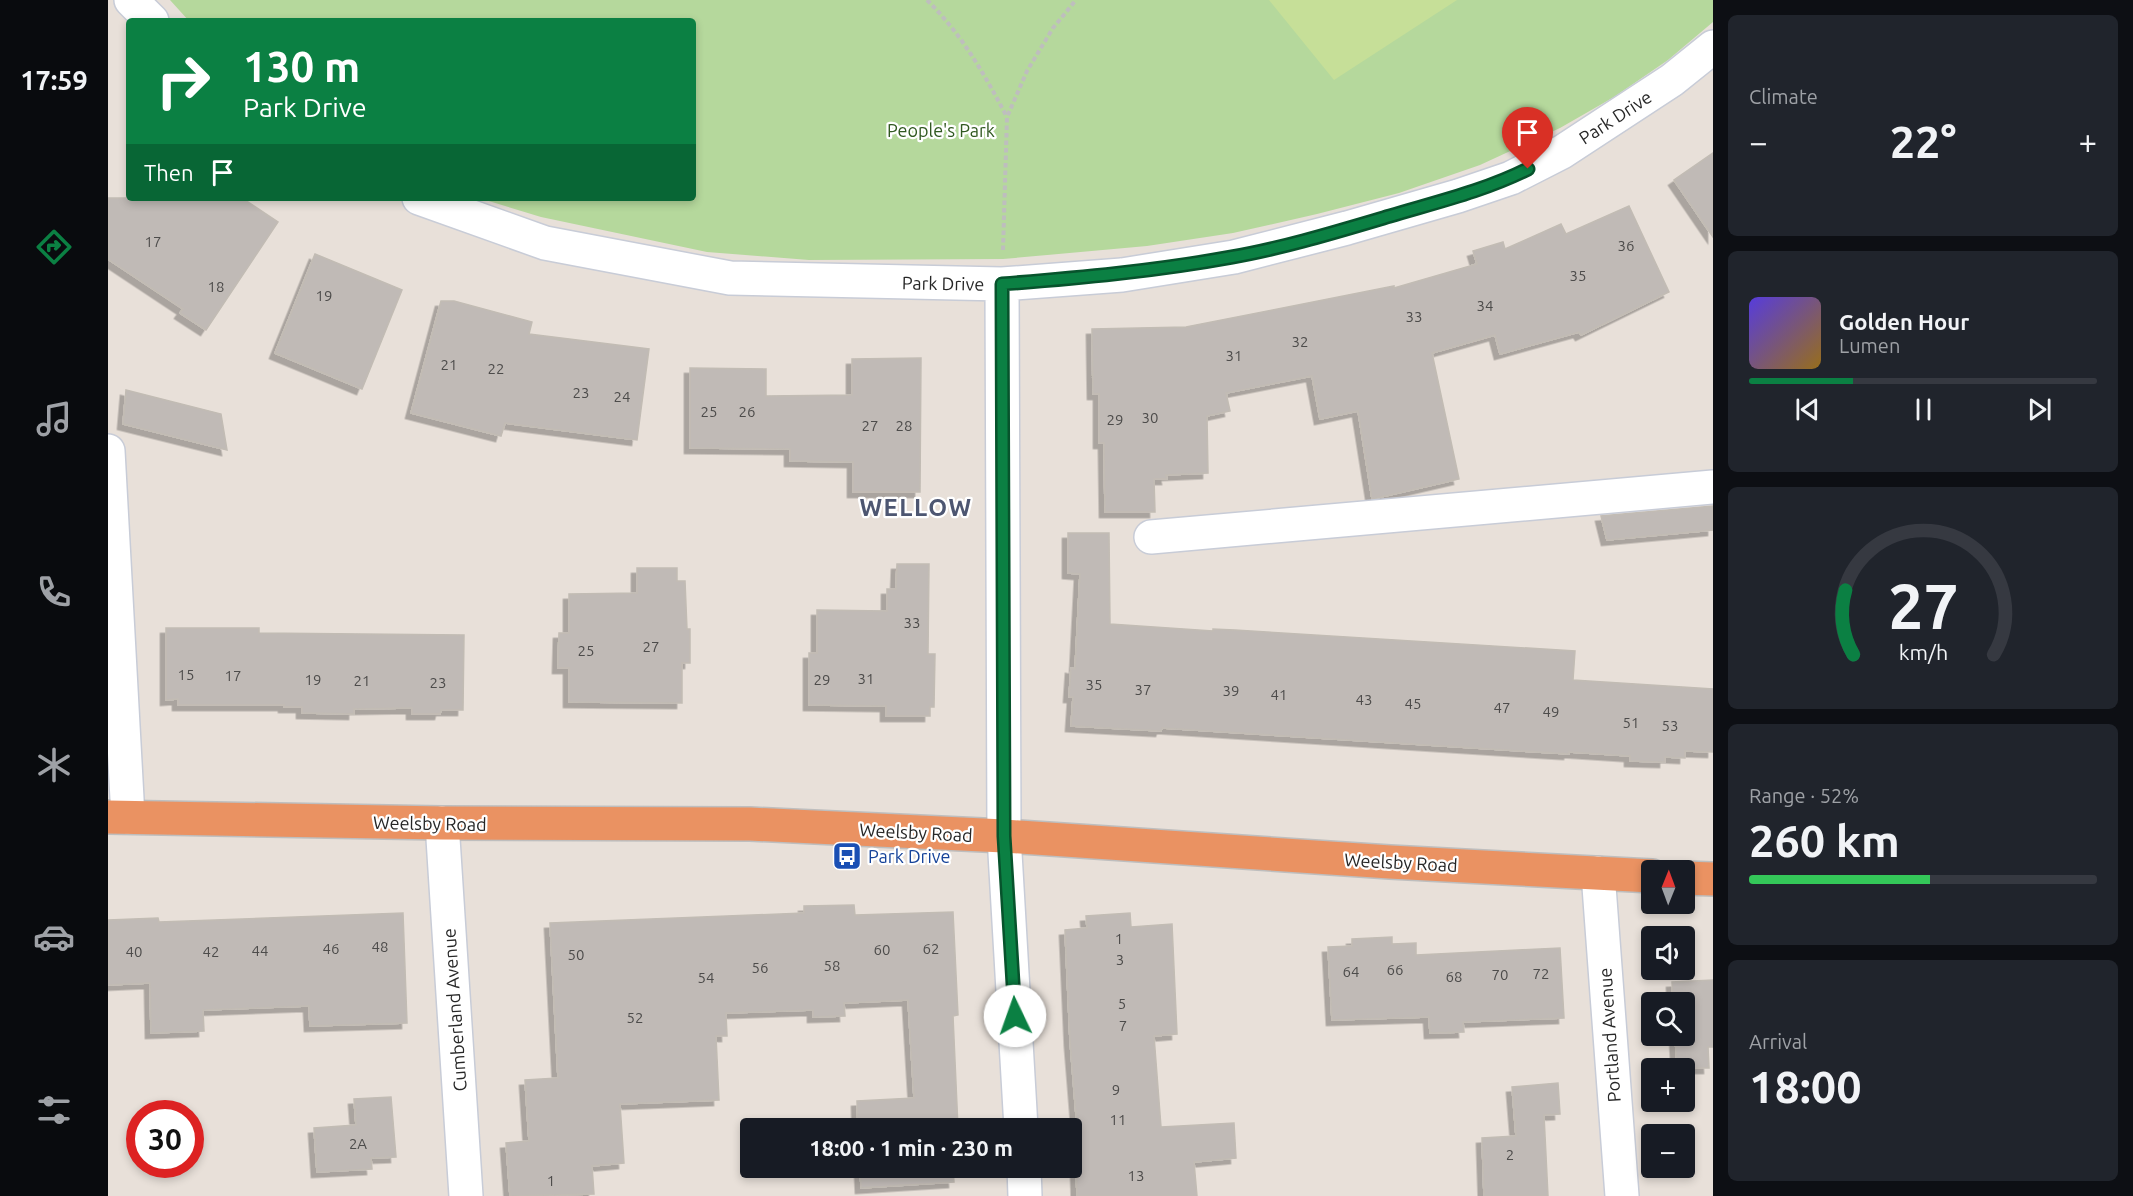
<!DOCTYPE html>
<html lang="en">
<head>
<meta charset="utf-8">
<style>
	:root { --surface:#171b24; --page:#20242c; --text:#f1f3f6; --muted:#9ea1a6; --line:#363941; --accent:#0b8043 }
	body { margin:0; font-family:Ubuntu,sans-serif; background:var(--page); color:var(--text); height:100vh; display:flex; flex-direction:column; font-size:22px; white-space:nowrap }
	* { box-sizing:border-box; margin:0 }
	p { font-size:20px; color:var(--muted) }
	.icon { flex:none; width:33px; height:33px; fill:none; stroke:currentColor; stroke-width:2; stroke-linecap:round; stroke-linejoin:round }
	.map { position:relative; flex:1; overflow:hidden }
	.details { display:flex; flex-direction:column; gap:15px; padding:15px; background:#0d0f14; width:420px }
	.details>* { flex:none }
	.hud { position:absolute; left:18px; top:18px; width:570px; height:183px; border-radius:6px; box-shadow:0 3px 9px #0003; background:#0b8043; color:#fff; overflow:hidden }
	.needle { width:39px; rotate:1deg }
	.controls { position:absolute; left:1533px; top:860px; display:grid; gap:12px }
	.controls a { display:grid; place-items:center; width:54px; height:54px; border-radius:6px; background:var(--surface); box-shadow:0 3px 9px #0003; font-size:30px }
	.speed { position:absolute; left:18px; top:1100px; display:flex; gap:12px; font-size:30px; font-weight:700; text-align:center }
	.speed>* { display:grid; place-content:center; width:78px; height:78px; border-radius:50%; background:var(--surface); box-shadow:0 3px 9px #0003; line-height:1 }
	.speed .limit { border:9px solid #d22; background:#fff; color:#111 }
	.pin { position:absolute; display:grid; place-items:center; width:51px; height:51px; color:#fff; margin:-62px -26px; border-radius:50% 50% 50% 0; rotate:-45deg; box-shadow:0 0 6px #0007 }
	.pin .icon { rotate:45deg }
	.me { position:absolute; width:66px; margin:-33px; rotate:357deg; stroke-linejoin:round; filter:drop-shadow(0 0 4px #0008) }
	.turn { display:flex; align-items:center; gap:21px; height:126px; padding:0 18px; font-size:27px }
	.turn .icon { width:78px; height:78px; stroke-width:2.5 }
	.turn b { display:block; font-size:42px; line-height:51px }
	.then { display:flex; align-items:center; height:57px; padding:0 18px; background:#0003; gap:12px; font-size:22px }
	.big { font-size:45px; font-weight:700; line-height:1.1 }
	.details .card { flex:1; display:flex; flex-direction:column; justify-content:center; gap:9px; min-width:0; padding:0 21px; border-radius:9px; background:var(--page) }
	.details .dial { align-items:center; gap:0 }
	.dial svg { height:156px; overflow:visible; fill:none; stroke:var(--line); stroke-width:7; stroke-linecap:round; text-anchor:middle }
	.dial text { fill:var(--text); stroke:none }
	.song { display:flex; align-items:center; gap:18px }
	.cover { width:72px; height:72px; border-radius:9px; background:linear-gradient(135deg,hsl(250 70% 55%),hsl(40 70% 35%)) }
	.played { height:6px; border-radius:3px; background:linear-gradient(90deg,var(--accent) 30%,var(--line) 30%) }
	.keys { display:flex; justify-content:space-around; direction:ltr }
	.heat { display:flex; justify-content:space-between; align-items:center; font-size:33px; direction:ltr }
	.charge { height:9px; border-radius:4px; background:linear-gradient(90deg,#34c759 52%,var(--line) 0) }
	.trip { position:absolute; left:632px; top:1118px; width:342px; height:60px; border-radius:6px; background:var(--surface); box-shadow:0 3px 9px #0003; font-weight:700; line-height:60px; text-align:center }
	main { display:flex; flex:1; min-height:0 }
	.menu { display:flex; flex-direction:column; width:108px; justify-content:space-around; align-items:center; background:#090b0e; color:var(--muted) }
	.menu .icon { width:42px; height:42px }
	.menu .active { color:var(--accent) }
	.menu b { font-size:27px; color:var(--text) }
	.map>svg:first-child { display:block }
	.green { fill:#b5d89c }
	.pitch { fill:#c6df98 }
	.building { fill:#c0bab6; stroke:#c2bcb4; stroke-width:1.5; filter:url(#shadow) }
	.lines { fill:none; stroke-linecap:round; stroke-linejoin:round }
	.minor-casing { stroke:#c8ccd7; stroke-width:36 }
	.highway-casing { stroke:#bebebe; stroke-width:36 }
	.path { stroke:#bebebe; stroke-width:4; stroke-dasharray:4.5 3; stroke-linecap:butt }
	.minor { stroke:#fff; stroke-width:33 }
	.highway { stroke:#ea9262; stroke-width:33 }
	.route-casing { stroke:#07532c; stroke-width:15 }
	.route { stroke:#0b8043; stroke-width:10 }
	.labels { text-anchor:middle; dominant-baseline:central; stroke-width:4.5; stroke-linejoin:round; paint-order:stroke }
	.number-label { font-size:15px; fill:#4d4c4b }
	.street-label { font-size:18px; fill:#272727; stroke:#fff }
	.park-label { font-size:18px; fill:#315921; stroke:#fff }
	.transit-label { font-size:18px; fill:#164399; stroke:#fff; text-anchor:start }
	.district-label { font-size:24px; font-weight:bold; letter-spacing:1.5px; fill:#4d5671; stroke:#fff }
</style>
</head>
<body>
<main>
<nav class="menu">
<b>17:59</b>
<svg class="icon active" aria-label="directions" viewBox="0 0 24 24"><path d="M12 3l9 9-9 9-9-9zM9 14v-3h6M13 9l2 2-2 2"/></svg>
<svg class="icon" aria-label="music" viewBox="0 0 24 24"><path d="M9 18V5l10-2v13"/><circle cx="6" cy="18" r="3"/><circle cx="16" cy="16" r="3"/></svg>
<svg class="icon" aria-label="phone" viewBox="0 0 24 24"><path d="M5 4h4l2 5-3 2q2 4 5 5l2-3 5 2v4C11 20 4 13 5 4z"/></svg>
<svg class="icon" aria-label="climate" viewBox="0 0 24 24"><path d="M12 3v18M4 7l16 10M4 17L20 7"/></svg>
<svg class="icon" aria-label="car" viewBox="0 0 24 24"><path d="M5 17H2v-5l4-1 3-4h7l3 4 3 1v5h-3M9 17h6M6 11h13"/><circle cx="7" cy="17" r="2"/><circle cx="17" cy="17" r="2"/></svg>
<svg class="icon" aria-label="filters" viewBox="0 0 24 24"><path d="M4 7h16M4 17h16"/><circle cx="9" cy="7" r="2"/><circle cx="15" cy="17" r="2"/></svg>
</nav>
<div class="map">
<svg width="1605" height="1196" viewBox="0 0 1605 1196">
	<defs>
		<filter id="shadow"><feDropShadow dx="-5.5" dy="5.5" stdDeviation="0" flood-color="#0004"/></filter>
	</defs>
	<rect width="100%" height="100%" fill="#e8e0d9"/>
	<path class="green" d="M62 0H1605V22L1560 60 1506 97 1452 128 1372 165 1291 193 1209 214 1125 233 1039 246 895 259 701 260 599 252 433 217 371 198H585V21H81Z"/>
	<path class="pitch" d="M1161 0H1349L1226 80Z"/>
	<path class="building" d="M1605 153V237L1566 180Z
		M0 198H134L170 222 98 330 72 313 75 309 0 259Z
		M1521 206 1561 292 1473 335 1471 332 1392 354 1387 335 1324 353 1351 479 1264 499 1250 411 1212 419 1204 376 1118 393 1122 411 1099 416 1100 473 1058 475 1059 479H1046L1047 512H997L996 443H991V394H985L984 329 1078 327 1286 286V288L1369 264 1365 251 1395 242 1397 249 1453 224 1458 234Z
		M207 254 294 290 254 389 167 353Z
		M333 301H346L424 322 421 334 541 349 529 440 397 423 393 436 303 413Z
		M813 358 812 492H745V462L682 461V449L582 448V368L658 369V396L744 395V359Z
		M18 390 113 414 119 450 15 424Z
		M1605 506V530L1499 540 1493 516Z
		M960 533H1001L1002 624 1105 631V629L1127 630 1467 651 1465 680 1605 689V752L1577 751V758L1557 757V762L1522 761V756L1461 752V754L1054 728 1053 731 963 726 965 697H961L963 668 967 669 972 574 960 573Z
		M789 564H821L820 654H827L826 707H822V716H778V706L701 705V653H709V610L779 611V589H788Z
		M529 568H569V581H577L579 629H582V663H574V703L461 702V668H450L451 633H461V594L529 593Z
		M58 628H151V633L356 635 355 710H333L332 714H304V708L246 709V714L194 713V707H176V705H70V699L58 700Z
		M746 905 747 915 845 912 850 1015 845 1016 850 1128H750L749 1101 806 1098 800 1000 736 1003 737 1016 705 1017V1010L618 1013 619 1036H608L611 1100 512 1104 516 1163 484 1166 486 1194 402 1196 398 1143 421 1141 417 1080 450 1078 442 923 696 913V906Z
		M295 913 299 1023 202 1026 201 1006 95 1010 96 1031 43 1033 42 983 0 985V920L50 918 51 922Z
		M1022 913 1023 927 1064 924 1069 1034 1046 1036 1053 1127 1126 1123 1128 1158 1086 1162 1089 1196H969L968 1166 972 1165 962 1041 957 930 979 928 978 916Z
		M1284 937V944L1308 943V955L1452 948 1456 1018 1355 1022 1356 1032 1322 1033 1321 1017 1224 1020 1220 947 1244 946V939Z
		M1605 980V1047H1600L1601 1068H1569L1567 1035H1576V1002H1565L1564 982Z
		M1450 1083 1452 1114 1436 1115 1440 1196H1376L1374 1138 1408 1136 1404 1087Z
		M283 1097 288 1157 263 1158 264 1169 209 1172 206 1128 248 1125 246 1099Z
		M752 1167H845L846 1182 753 1188Z"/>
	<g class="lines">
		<g class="minor-casing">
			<path id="minor" d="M23 0 44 21
				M311 198 437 243 622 278 894 284 1014 275 1126 257 1239 228 1350 196 1403 178 1454 152 1564 80 1605 47
				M894 284 896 836 913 1128
				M0 451 20 817
				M1043 537 1605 487
				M334 823 358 1196
				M1490 873 1514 1196
				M916 1167 917 1196"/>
		</g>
		<g class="highway-casing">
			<path id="highway" d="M0 817 334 823 642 824 896 836 1282 862 1544 876
				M1576 878 1605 879"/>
		</g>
		<path class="path" d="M819 0C855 36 875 72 899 117
			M895 250 899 117 919 71 945 28 968 0"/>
		<use href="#minor" class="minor"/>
		<use href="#highway" class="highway"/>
	</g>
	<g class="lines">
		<g class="route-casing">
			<path id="route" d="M907 1016 896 836 894 284C971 278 1047 271 1124 257 1176 248 1231 231 1282 216 1329 202 1376 191 1420 169"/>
		</g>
		<use href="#route" class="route"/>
	</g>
	<defs>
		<g id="bus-square" transform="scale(1.5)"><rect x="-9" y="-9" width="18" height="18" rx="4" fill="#1a4fb4" stroke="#fff"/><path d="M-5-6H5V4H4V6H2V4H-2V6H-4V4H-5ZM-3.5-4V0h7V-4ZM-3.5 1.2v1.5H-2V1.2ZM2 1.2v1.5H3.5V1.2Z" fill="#fff"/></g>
	</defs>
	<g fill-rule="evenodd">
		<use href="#bus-square" x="739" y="856"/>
	</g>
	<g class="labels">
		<g class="number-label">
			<text x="45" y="241">17</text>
			<text x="1518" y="245">36</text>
			<text x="1470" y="275">35</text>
			<text x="108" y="286">18</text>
			<text x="216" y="295">19</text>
			<text x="1377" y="305">34</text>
			<text x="1306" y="316">33</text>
			<text x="1192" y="341">32</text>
			<text x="1126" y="355">31</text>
			<text x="341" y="364">21</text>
			<text x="388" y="368">22</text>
			<text x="473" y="392">23</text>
			<text x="514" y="396">24</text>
			<text x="601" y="411">25</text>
			<text x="639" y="411">26</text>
			<text x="1042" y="417">30</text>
			<text x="1007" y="419">29</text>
			<text x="762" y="425">27</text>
			<text x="796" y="425">28</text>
			<text x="804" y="622">33</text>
			<text x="543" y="646">27</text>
			<text x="478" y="650">25</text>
			<text x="78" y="674">15</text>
			<text x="125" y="675">17</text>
			<text x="758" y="678">31</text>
			<text x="205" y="679">19</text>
			<text x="714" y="679">29</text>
			<text x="254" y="680">21</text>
			<text x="330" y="682">23</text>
			<text x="986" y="684">35</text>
			<text x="1035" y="689">37</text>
			<text x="1123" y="690">39</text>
			<text x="1171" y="694">41</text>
			<text x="1256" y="699">43</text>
			<text x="1305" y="703">45</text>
			<text x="1394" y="707">47</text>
			<text x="1443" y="711">49</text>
			<text x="1523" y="722">51</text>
			<text x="1562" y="725">53</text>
			<text x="1011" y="938">1</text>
			<text x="272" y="946">48</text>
			<text x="223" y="948">46</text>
			<text x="823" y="948">62</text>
			<text x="774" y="949">60</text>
			<text x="152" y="950">44</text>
			<text x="26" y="951">40</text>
			<text x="103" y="951">42</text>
			<text x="468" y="954">50</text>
			<text x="1012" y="959">3</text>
			<text x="724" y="965">58</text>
			<text x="652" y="967">56</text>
			<text x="1287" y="969">66</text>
			<text x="1243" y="971">64</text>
			<text x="1433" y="973">72</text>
			<text x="1392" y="974">70</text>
			<text x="1346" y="976">68</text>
			<text x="598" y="977">54</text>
			<text x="1014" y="1003">5</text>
			<text x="527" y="1017">52</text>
			<text x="1015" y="1025">7</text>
			<text x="1008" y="1089">9</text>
			<text x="1010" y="1119">11</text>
			<text x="250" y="1143">2A</text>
			<text x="1402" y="1154">2</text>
			<text x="1028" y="1175">13</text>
			<text x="443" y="1180">1</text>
		</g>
		<g class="street-label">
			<text transform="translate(1507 117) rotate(-33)">Park Drive</text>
			<text transform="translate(835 283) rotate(1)">Park Drive</text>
			<text transform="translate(322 823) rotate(1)">Weelsby Road</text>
			<text transform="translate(808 832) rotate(3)">Weelsby Road</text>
			<text transform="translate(1293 862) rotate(3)">Weelsby Road</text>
			<text transform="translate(346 1010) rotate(-94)">Cumberland Avenue</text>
			<text transform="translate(1501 1035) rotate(-94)">Portland Avenue</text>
		</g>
		<g class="park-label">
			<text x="833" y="130">People's Park</text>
		</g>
		<g class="transit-label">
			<text x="760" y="856">Park Drive</text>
		</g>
		<g class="district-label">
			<text x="808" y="507">WELLOW</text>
		</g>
	</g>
</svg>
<div class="controls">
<a><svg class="needle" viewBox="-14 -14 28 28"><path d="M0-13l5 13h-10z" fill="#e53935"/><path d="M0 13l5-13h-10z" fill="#9ea1a6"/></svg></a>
<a><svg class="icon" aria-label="sound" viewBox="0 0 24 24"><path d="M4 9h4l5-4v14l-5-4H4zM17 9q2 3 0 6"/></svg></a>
<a><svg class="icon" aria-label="search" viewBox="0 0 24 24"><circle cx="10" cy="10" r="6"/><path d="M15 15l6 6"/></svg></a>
<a>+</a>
<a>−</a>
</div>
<div class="speed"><div class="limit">30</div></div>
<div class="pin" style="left:1420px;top:169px;background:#d93025"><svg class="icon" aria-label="arrive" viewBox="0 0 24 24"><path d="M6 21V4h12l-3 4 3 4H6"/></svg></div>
<svg class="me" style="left:907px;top:1016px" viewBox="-20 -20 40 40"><circle r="19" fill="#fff"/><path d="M0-13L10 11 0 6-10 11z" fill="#0b8043"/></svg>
<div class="trip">18:00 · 1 min · 230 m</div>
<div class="hud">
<div class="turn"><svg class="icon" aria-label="right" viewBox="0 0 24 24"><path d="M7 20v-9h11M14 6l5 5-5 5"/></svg><div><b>130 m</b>Park Drive</div></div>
<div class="then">Then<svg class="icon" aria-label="arrive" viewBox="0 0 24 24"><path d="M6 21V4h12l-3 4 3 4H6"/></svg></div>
</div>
</div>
<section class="details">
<div class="card"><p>Climate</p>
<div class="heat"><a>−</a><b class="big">22°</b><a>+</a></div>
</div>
<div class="card">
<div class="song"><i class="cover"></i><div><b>Golden Hour</b><p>Lumen</p></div></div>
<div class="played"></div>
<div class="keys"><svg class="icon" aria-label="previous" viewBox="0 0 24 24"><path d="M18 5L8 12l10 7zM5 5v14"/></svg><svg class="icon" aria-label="pause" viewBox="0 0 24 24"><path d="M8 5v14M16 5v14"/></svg><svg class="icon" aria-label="next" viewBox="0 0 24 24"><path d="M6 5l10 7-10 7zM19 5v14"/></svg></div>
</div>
<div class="card dial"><svg viewBox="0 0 100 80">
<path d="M14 69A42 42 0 1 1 86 69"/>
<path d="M14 69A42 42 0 0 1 10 36" stroke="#0b8043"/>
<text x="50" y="56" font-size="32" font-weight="700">27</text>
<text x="50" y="72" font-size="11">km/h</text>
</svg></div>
<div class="card"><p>Range · 52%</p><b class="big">260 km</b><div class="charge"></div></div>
<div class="card"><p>Arrival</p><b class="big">18:00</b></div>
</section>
</main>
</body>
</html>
